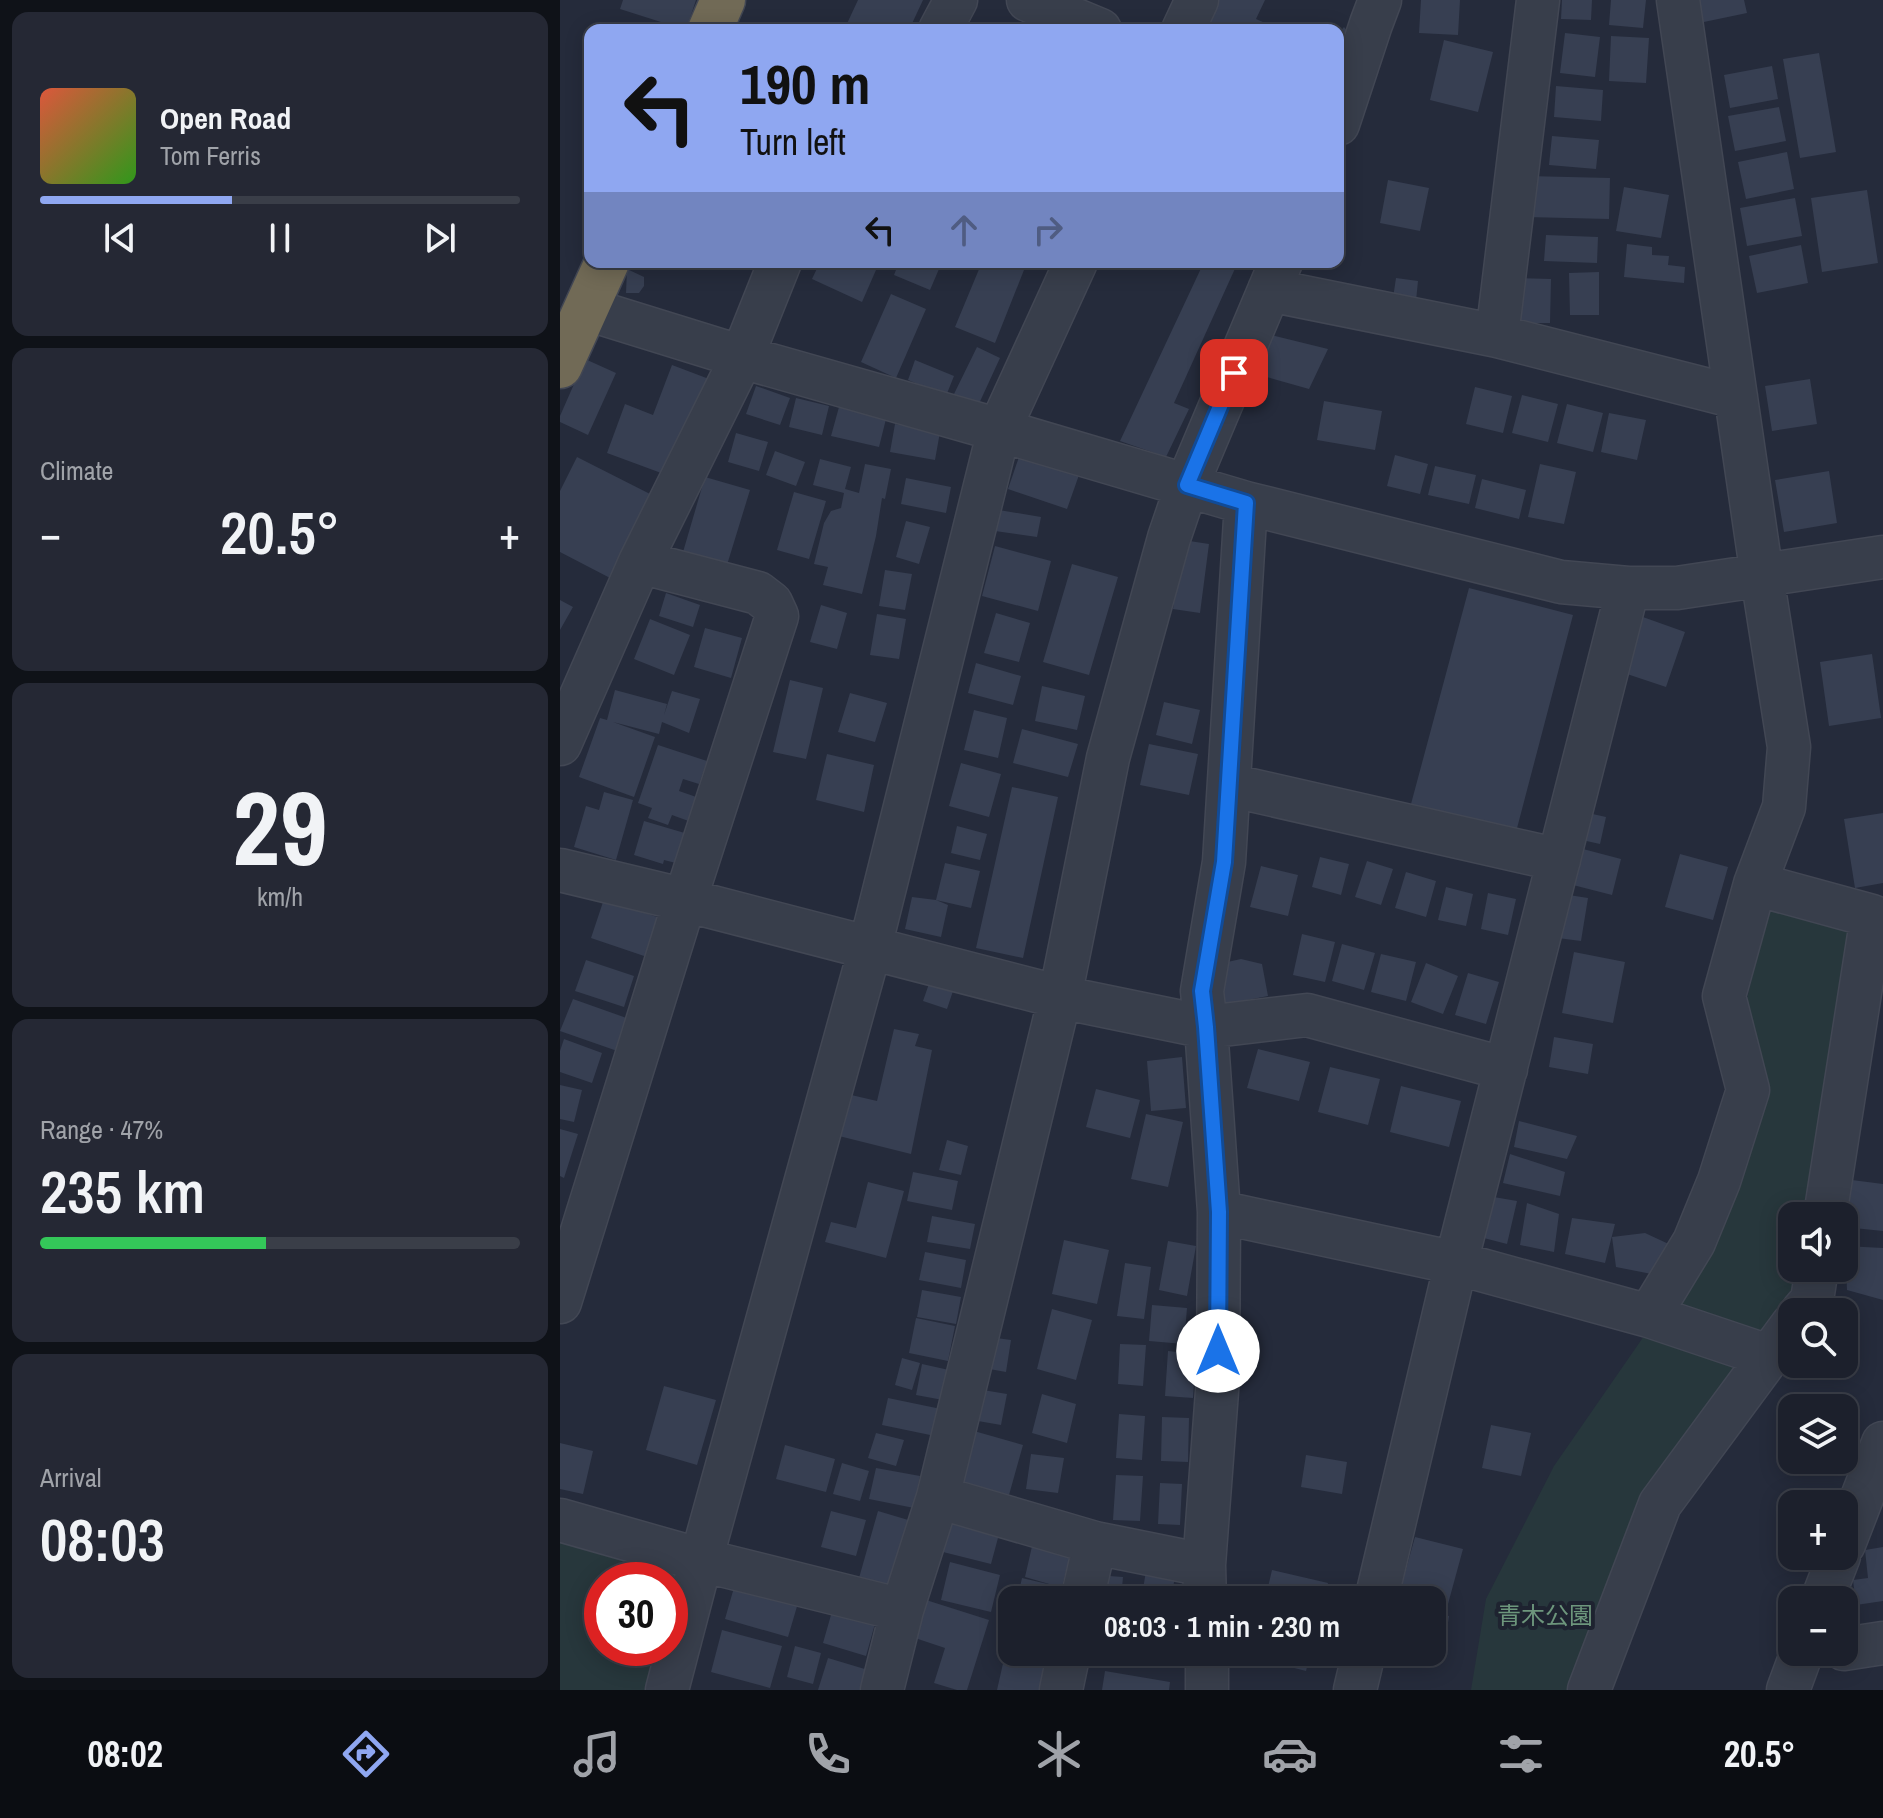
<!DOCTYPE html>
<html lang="en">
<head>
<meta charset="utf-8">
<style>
	:root { --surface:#1c202c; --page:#252834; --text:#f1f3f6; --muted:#a0a3a9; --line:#3a3e48; --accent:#8fa7f1 }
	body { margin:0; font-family:"Archivo Narrow","Noto Sans JP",sans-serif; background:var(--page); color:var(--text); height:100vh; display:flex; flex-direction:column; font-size:30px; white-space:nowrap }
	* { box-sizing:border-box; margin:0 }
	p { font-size:26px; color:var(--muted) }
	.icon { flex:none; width:44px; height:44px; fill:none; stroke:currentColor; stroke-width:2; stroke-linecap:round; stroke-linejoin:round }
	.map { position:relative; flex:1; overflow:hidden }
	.details { display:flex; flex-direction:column; gap:12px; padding:12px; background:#0f1218; width:560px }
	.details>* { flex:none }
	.top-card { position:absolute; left:24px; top:24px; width:760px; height:244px; border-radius:16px; box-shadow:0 4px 20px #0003,0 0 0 2px var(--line); background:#8fa7f1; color:#111; overflow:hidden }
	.fabs { position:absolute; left:1218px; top:1202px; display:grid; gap:16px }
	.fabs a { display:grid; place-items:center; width:80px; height:80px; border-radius:16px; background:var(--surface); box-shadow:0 4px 20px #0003,0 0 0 2px var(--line); font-size:40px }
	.speed { position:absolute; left:24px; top:1562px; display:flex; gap:16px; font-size:40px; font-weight:700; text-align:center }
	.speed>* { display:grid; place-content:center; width:104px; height:104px; border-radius:50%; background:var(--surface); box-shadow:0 4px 20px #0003,0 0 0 2px var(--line); line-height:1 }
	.speed .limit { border:12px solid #d22; background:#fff; color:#111 }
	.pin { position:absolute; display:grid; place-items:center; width:68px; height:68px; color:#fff; margin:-34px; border-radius:16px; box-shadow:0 4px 12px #0006 }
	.me { position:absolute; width:88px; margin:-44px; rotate:0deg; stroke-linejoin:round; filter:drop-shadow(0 0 6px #0008) }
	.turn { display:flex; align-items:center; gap:28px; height:168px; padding:0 24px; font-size:36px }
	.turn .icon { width:104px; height:104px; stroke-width:2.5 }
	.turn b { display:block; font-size:56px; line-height:68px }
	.lanes { display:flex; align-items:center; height:76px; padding:0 24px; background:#0003; justify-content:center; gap:40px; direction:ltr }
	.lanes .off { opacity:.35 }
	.big { font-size:60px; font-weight:600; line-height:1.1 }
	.details .card { flex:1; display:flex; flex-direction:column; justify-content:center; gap:12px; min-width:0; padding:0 28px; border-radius:16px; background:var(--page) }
	.details .dial { align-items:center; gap:0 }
	.dial b { font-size:104px; line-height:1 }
	.song { display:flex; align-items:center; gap:24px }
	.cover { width:96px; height:96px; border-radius:12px; background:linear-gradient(135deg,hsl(10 70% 55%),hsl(110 70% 35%)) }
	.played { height:8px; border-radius:4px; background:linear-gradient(90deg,var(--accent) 40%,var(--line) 40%) }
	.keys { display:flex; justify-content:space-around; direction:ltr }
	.heat { display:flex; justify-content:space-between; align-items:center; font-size:44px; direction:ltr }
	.charge { height:12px; border-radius:6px; background:linear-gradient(90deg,#34c759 47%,var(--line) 0) }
	.trip { position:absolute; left:438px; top:1586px; width:448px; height:80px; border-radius:16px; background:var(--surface); box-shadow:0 4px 20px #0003,0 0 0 2px var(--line); font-weight:600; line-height:80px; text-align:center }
	.menu { display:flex; height:128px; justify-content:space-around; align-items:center; background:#0b0d12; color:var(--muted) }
	.menu .icon { width:56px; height:56px }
	.menu .on { color:var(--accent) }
	.menu b { font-size:36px; color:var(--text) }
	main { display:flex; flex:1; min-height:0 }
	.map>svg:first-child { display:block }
	.green { fill:#27373c }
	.building { fill:#373f52 }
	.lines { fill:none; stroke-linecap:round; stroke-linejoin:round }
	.minor-casing { stroke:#424754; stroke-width:45 }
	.highway-casing { stroke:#414653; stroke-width:47 }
	.minor { stroke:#383e4b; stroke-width:42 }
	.highway { stroke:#716a56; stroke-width:44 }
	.route-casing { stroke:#114b97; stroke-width:20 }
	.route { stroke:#1a73e8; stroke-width:14 }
	.labels { text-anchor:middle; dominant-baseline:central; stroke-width:8; stroke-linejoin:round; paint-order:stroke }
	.park-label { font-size:24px; fill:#6d967c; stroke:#1e2330 }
</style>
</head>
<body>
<main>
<section class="details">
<div class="card">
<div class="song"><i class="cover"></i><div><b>Open Road</b><p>Tom Ferris</p></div></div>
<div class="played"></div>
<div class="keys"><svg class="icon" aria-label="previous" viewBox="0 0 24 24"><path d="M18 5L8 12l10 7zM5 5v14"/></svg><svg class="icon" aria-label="pause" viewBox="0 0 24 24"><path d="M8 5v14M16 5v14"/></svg><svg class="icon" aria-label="next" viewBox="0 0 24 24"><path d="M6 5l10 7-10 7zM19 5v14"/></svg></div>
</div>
<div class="card"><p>Climate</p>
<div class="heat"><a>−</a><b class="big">20.5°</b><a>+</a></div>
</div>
<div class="card dial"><b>29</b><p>km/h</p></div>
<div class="card"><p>Range · 47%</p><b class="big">235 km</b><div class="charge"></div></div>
<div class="card"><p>Arrival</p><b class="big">08:03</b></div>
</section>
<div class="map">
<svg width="1323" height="1690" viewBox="0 0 1323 1690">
	<rect width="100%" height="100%" fill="#252b3b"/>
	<path class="green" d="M1215 909 1301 935 1255 1216H1232V1268H1246L1199 1349 1022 1690H911L926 1599 994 1466 1102 1310 1147 1250 1178 1190 1206 1076 1185 1007 1207 914Z
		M0 1532 109 1563 120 1577 110 1618V1580H42V1648H102L92 1690H0Z"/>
	<path class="building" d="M63 0H136L126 30 60 9Z
		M298 0H363L349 30H284Z
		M657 0H705L696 19 721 30H643Z
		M861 0H900L898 35 859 33Z
		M1002 0H1032L1031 20 1001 19Z
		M1051 0H1086L1083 28 1049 25Z
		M1134 0H1184L1187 13 1139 23Z
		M784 27 793 38 778 69V34Z
		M1005 33 1040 37 1035 77 1000 73Z
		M1051 36 1089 38 1086 83 1049 81Z
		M884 40 933 52 918 112 870 100Z
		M1259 53 1276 152 1240 158 1223 59Z
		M1212 66 1218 99 1170 108 1164 75Z
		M996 86 1043 90 1041 121 994 117Z
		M1219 107 1226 141 1175 151 1168 116Z
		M992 136 1039 140 1036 169 989 165Z
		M1227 152 1234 189 1186 199 1178 162Z
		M967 176 1050 178 1049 219 966 217Z
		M828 180 869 188 860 231 820 223Z
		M1064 187 1109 195 1101 238 1056 231Z
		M1307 190 1318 263 1262 272 1251 198Z
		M1235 198 1242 236 1187 246 1180 208Z
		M986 235 1038 237 1037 263 984 261Z
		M1067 244 1092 247V255L1109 256 1108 265 1125 267 1124 283 1064 277Z
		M1241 245 1248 283 1197 293 1189 256Z
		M260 262H298L316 270 302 302 252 279Z
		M339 262H382L370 290 334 275Z
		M422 262H443L464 270 435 343 395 327Z
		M644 262H678L614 403 629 409 606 457 560 441Z
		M67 269 84 277V286L79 293H66Z
		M1039 272V315H1010L1009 273Z
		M836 278 858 281 856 301 833 298Z
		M956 278 991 279 990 323H955Z
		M331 294 366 309 336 378 301 362Z
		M703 333 768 349 749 389 689 372Z
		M417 347 440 358 417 408 393 396Z
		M25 359 56 373 28 435 0 422V416Z
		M355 360 394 376 386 396 348 380Z
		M112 365 149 379 112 477 47 453 65 404 93 415Z
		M1250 379 1257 424 1212 431 1205 386Z
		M196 386 230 398 220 425 186 414Z
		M915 387 952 396 943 433 906 424Z
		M962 395 998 404 988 442 952 433Z
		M236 398 269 406 262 435 229 427Z
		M764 401 822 411 815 450 757 440Z
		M1007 404 1043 413 1033 452 997 443Z
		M279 407 326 419 319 447 271 436Z
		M1049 413 1086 420 1077 460 1041 452Z
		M335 424 380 432 375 460 330 452Z
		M176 433 208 442 199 471 168 462Z
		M215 451 245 462 236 486 206 475Z
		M460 454 519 475 507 509 448 489Z
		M835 455 868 464 860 494 827 486Z
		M17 457 94 496 52 579 0 552V491Z
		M260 459 291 467 285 489 299 493 305 464 331 469 325 499 322 498 316 536 302 594 263 585 268 567 254 564 264 523 271 511 281 508 284 493 253 485Z
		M980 464 1016 472 1004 524 968 517Z
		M875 466 916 475 909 504 868 495Z
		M1269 471 1277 523 1224 532 1215 480Z
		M145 477 190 490 167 565 123 552Z
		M346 478 391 487 386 513 341 504Z
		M922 479 966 490 959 519 915 508Z
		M234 492 266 501 249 559 217 550Z
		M439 510 481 517 477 537 435 531Z
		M346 521 370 527 359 564 336 557Z
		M623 540 649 544 640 613 613 609Z
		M435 546 491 561 478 611 422 596Z
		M512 564 558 577 529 675 483 662Z
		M325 570 352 574 345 610 319 606Z
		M909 588 1013 615 956 832 851 804Z
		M106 593 140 605 133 627 99 616Z
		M0 600 13 607 0 630Z
		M261 605 287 613 277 649 250 642Z
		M436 613 470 623 459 662 424 653Z
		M317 614 346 619 339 659 310 655Z
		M1080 616 1125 632 1106 687 1061 672Z
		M90 619 130 635 114 675 74 659Z
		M145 628 182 638 171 678 134 667Z
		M1312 654 1321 718 1269 726 1260 662Z
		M416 663 461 676 453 705 408 693Z
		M230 680 263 688 246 759 213 752Z
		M482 686 525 696 517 730 475 721Z
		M55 690 107 704 104 715 112 691 140 699 129 733 102 722 99 734 53 722 95 737 74 797 19 777 40 718 47 720Z
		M290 693 327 703 315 742 278 732Z
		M604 702 640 710 632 744 596 735Z
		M414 710 447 718 438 758 404 750Z
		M462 729 518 744 508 777 453 763Z
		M589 744 638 754 629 795 580 785Z
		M98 745 147 761 139 784 123 779 119 791 142 799 134 823 112 815 108 825 88 818 92 808 78 803Z
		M267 754 314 765 304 812 256 800Z
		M401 763 441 774 429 817 389 806Z
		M452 787 498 797 463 958 416 948Z
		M44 792 73 800 56 860 14 847 26 806 39 810Z
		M1019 811 1046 817 1040 844 1013 838Z
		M1323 813V883L1295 888 1284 819Z
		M84 821 128 834 120 864 104 860 103 864 74 855Z
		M397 826 427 834 420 860 391 853Z
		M1023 849 1061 859 1052 895 1013 885Z
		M1120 854 1168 867 1153 920 1105 907Z
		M760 857 789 864 781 895 752 887Z
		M807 861 833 869 821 905 795 897Z
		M385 863 420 871 411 908 376 900Z
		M701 866 738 875 728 916 690 907Z
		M846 872 876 881 866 917 835 908Z
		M886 887 913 894 906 926 878 920Z
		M928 893 956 899 948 935 921 929Z
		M996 893 1028 898 1021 941 990 937Z
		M352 897 376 900 388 905 381 937 345 929Z
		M44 899 103 919 90 958 31 938Z
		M742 934 775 942 765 982 733 975Z
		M782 944 815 953 804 990 772 981Z
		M1014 952 1065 962 1053 1023 1002 1013Z
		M821 954 856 962 846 1001 811 992Z
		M681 959 702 964 708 996 662 1005 654 965Z
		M26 960 74 976 64 1007 15 991Z
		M866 963 898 976 883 1014 851 1002Z
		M908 973 939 982 926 1024 895 1015Z
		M371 978 395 985 387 1009 363 1001Z
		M13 999 75 1021 63 1053 0 1031Z
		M334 1029 359 1034 355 1046 372 1050 351 1154 275 1135 287 1094 317 1101Z
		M994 1037 1033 1044 1028 1074 989 1067Z
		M4 1039 42 1053 32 1083 0 1072V1051Z
		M698 1049 750 1062 739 1101 687 1088Z
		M622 1057 626 1108 591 1111 587 1061Z
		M770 1067 820 1079 808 1125 758 1112Z
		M0 1085 22 1090 14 1122 0 1119Z
		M841 1086 901 1101 889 1147 830 1132Z
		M536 1089 580 1100 570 1138 526 1127Z
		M586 1114 623 1122 608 1187 571 1179Z
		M959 1121 1017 1136 1007 1159 954 1147Z
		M0 1129 18 1134 4 1178 0 1176Z
		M387 1140 408 1146 401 1175 379 1170Z
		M950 1154 1005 1172 1000 1196 943 1183Z
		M353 1172 398 1181 392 1210 347 1201Z
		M1284 1179 1323 1184V1231L1284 1227Z
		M308 1182 344 1191 326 1258 265 1242 271 1222 296 1228Z
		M922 1195 957 1201 947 1244 916 1236Z
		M967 1203 999 1214 994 1252 960 1245Z
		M372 1216 415 1224 410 1249 367 1242Z
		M1012 1218 1055 1224 1045 1263 1005 1254Z
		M1085 1233 1113 1246 1112 1278 1056 1267 1052 1237Z
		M504 1240 549 1250 537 1304 492 1294Z
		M608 1241 636 1246 627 1296 599 1290Z
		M1285 1246 1323 1248V1300L1287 1290Z
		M365 1252 406 1260 401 1288 359 1280Z
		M565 1263 591 1267 584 1319 557 1316Z
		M362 1290 401 1297 396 1324 357 1317Z
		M592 1305 627 1308 624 1344 589 1341Z
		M492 1309 532 1320 516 1380 477 1369Z
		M356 1318 395 1326 388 1361 349 1353Z
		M429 1337 451 1340 446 1372 424 1368Z
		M560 1344 586 1345 583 1386 558 1384Z
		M608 1351 636 1354 633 1398 605 1396Z
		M342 1358 360 1363 352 1390 335 1385Z
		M362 1364 389 1370 383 1400 356 1395Z
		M104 1386 156 1400 137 1465 86 1450Z
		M423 1390 447 1394 441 1425 418 1421Z
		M482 1394 516 1404 507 1443 472 1433Z
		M328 1398 381 1409 375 1436 322 1425Z
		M559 1414 585 1416 582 1460 556 1458Z
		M602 1417 629 1418 628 1462 601 1461Z
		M931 1425 971 1433 961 1476 922 1468Z
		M414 1431 463 1445 449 1495 400 1481Z
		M316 1433 344 1440 336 1466 308 1458Z
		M0 1443 33 1451 23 1494 0 1489Z
		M225 1445 275 1459 266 1492 216 1479Z
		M471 1454 504 1458 498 1493 466 1489Z
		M746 1455 787 1462 782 1494 741 1487Z
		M282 1463 309 1471 300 1501 273 1494Z
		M316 1468 360 1476 354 1508 309 1499Z
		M556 1475 583 1476 580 1521 553 1520Z
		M600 1483 622 1484 620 1525 598 1524Z
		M382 1508 442 1523 431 1564 371 1549Z
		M271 1511 306 1520 296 1556 261 1547Z
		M318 1511 355 1522 336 1589 299 1578Z
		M855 1537 903 1549 888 1604 840 1591Z
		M473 1542 511 1551 502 1587 511 1589 509 1600H457L462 1578 496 1586 465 1577Z
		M1323 1547V1601L1296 1605 1293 1580 1308 1578 1305 1550Z
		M390 1562 440 1575 431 1612 381 1600Z
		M712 1570 768 1583 764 1600H705Z
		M586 1571 615 1576 611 1600H573L575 1588 583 1589Z
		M535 1575 563 1577 561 1600H533Z
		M175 1584 238 1603 228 1637 165 1619Z
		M366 1600 429 1620 407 1690H397L374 1683 385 1648 355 1638Z
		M273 1608 316 1620 306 1656 263 1643Z
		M872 1613 889 1616 884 1650 872 1648Z
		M451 1628 452 1652H497L492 1690H437Z
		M162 1630 222 1646 210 1688 151 1672Z
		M235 1646 261 1653 253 1684 227 1677Z
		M553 1652H600L597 1667 552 1659Z
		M692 1652H751L746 1671 691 1657Z
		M268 1658 308 1670 302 1690H258Z
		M545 1671 610 1682 609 1690H542Z"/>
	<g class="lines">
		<g class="minor-casing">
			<path id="minor" d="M468 0 540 30
				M380 30 396 0
				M623 30 637 0
				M778 124 811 24 820 0
				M709 290 937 336 1176 397
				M27 309 182 357 439 430 686 503 1001 582 1068 588H1117L1323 557
				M937 336 978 0
				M0 744 80 562 182 357 220 262
				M669 785 999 860
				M0 870 125 900 500 997 646 1027 747 1015 946 1069
				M1195 884 1312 916 1265 1216
				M659 1212 896 1263 1089 1316 1208 1356
				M0 1302 125 900 217 616 211 603 198 593 80 562
				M1242 1312 1252 1300 1257 1268
				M1089 1316 1134 1242 1159 1181 1188 1090 1164 996 1195 884 1224 807 1229 747 1202 576 1118 0
				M378 1497 535 1543 644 1565
				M0 1520 141 1560 342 1610
				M1284 1544 1323 1443
				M522 1600 535 1543
				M645 1600 644 1565 658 1378 659 1212 646 1027 642 991 664 862 686 503
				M816 1600 896 1263 1068 588
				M1262 1600 1279 1556
				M1284 1649 1323 1643
				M647 1652V1690
				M107 1690 141 1560 305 967 439 430 516 262
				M322 1690 342 1610 378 1497 500 997 548 758 609 538 627 485 721 262
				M501 1690 509 1652
				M795 1690 804 1652
				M1029 1690 1100 1504 1232 1325
				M1228 1690 1242 1652"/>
		</g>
		<g class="highway-casing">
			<path id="highway" d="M150 30 163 0
				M0 366 47 262"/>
		</g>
		<use href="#minor" class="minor"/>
		<use href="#highway" class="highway"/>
	</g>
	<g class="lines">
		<g class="route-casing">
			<path id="route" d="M658 1351 659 1212 646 1027 642 991 664 862 686 503 627 485 674 373"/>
		</g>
		<use href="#route" class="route"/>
	</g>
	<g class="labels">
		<g class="park-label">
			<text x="985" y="1615">青木公園</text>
		</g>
	</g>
</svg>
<div class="fabs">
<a><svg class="icon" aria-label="sound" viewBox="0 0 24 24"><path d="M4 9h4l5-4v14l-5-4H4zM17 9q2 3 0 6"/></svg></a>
<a><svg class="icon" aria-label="search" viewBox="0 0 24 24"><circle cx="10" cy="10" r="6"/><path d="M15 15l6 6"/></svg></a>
<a><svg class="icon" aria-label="layers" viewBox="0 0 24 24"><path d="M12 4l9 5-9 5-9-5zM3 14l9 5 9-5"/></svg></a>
<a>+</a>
<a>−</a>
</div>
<div class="speed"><div class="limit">30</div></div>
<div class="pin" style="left:674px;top:373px;background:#d93025"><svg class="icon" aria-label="arrive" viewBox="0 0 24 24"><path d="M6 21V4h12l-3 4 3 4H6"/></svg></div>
<svg class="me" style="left:658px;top:1351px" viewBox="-20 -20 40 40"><circle r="19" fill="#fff"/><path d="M0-13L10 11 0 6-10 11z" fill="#1a73e8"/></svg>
<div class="trip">08:03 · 1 min · 230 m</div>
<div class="top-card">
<div class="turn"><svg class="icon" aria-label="left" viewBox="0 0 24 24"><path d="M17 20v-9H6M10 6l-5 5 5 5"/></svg><div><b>190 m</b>Turn left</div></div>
<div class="lanes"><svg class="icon" aria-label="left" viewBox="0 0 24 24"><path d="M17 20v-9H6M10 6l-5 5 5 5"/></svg><svg class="icon off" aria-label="ahead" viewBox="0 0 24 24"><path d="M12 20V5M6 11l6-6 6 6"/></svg><svg class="icon off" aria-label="right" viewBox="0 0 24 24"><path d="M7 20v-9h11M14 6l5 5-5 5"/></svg></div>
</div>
</div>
</main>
<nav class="menu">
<b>08:02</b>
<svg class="icon on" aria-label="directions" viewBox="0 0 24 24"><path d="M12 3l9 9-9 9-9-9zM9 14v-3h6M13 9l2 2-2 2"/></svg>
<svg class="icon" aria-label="music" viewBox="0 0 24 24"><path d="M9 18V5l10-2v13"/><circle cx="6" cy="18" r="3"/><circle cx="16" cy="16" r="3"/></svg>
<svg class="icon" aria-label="phone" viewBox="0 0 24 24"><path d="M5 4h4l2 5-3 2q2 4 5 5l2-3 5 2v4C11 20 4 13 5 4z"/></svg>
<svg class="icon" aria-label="climate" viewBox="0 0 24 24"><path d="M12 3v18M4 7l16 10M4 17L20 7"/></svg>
<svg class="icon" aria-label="car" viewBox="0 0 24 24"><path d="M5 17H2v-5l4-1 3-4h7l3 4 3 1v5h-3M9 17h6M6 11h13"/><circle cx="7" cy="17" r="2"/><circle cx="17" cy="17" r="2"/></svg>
<svg class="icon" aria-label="filters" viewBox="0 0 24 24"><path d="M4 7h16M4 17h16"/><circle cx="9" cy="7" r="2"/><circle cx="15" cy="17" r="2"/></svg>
<b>20.5°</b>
</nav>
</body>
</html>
